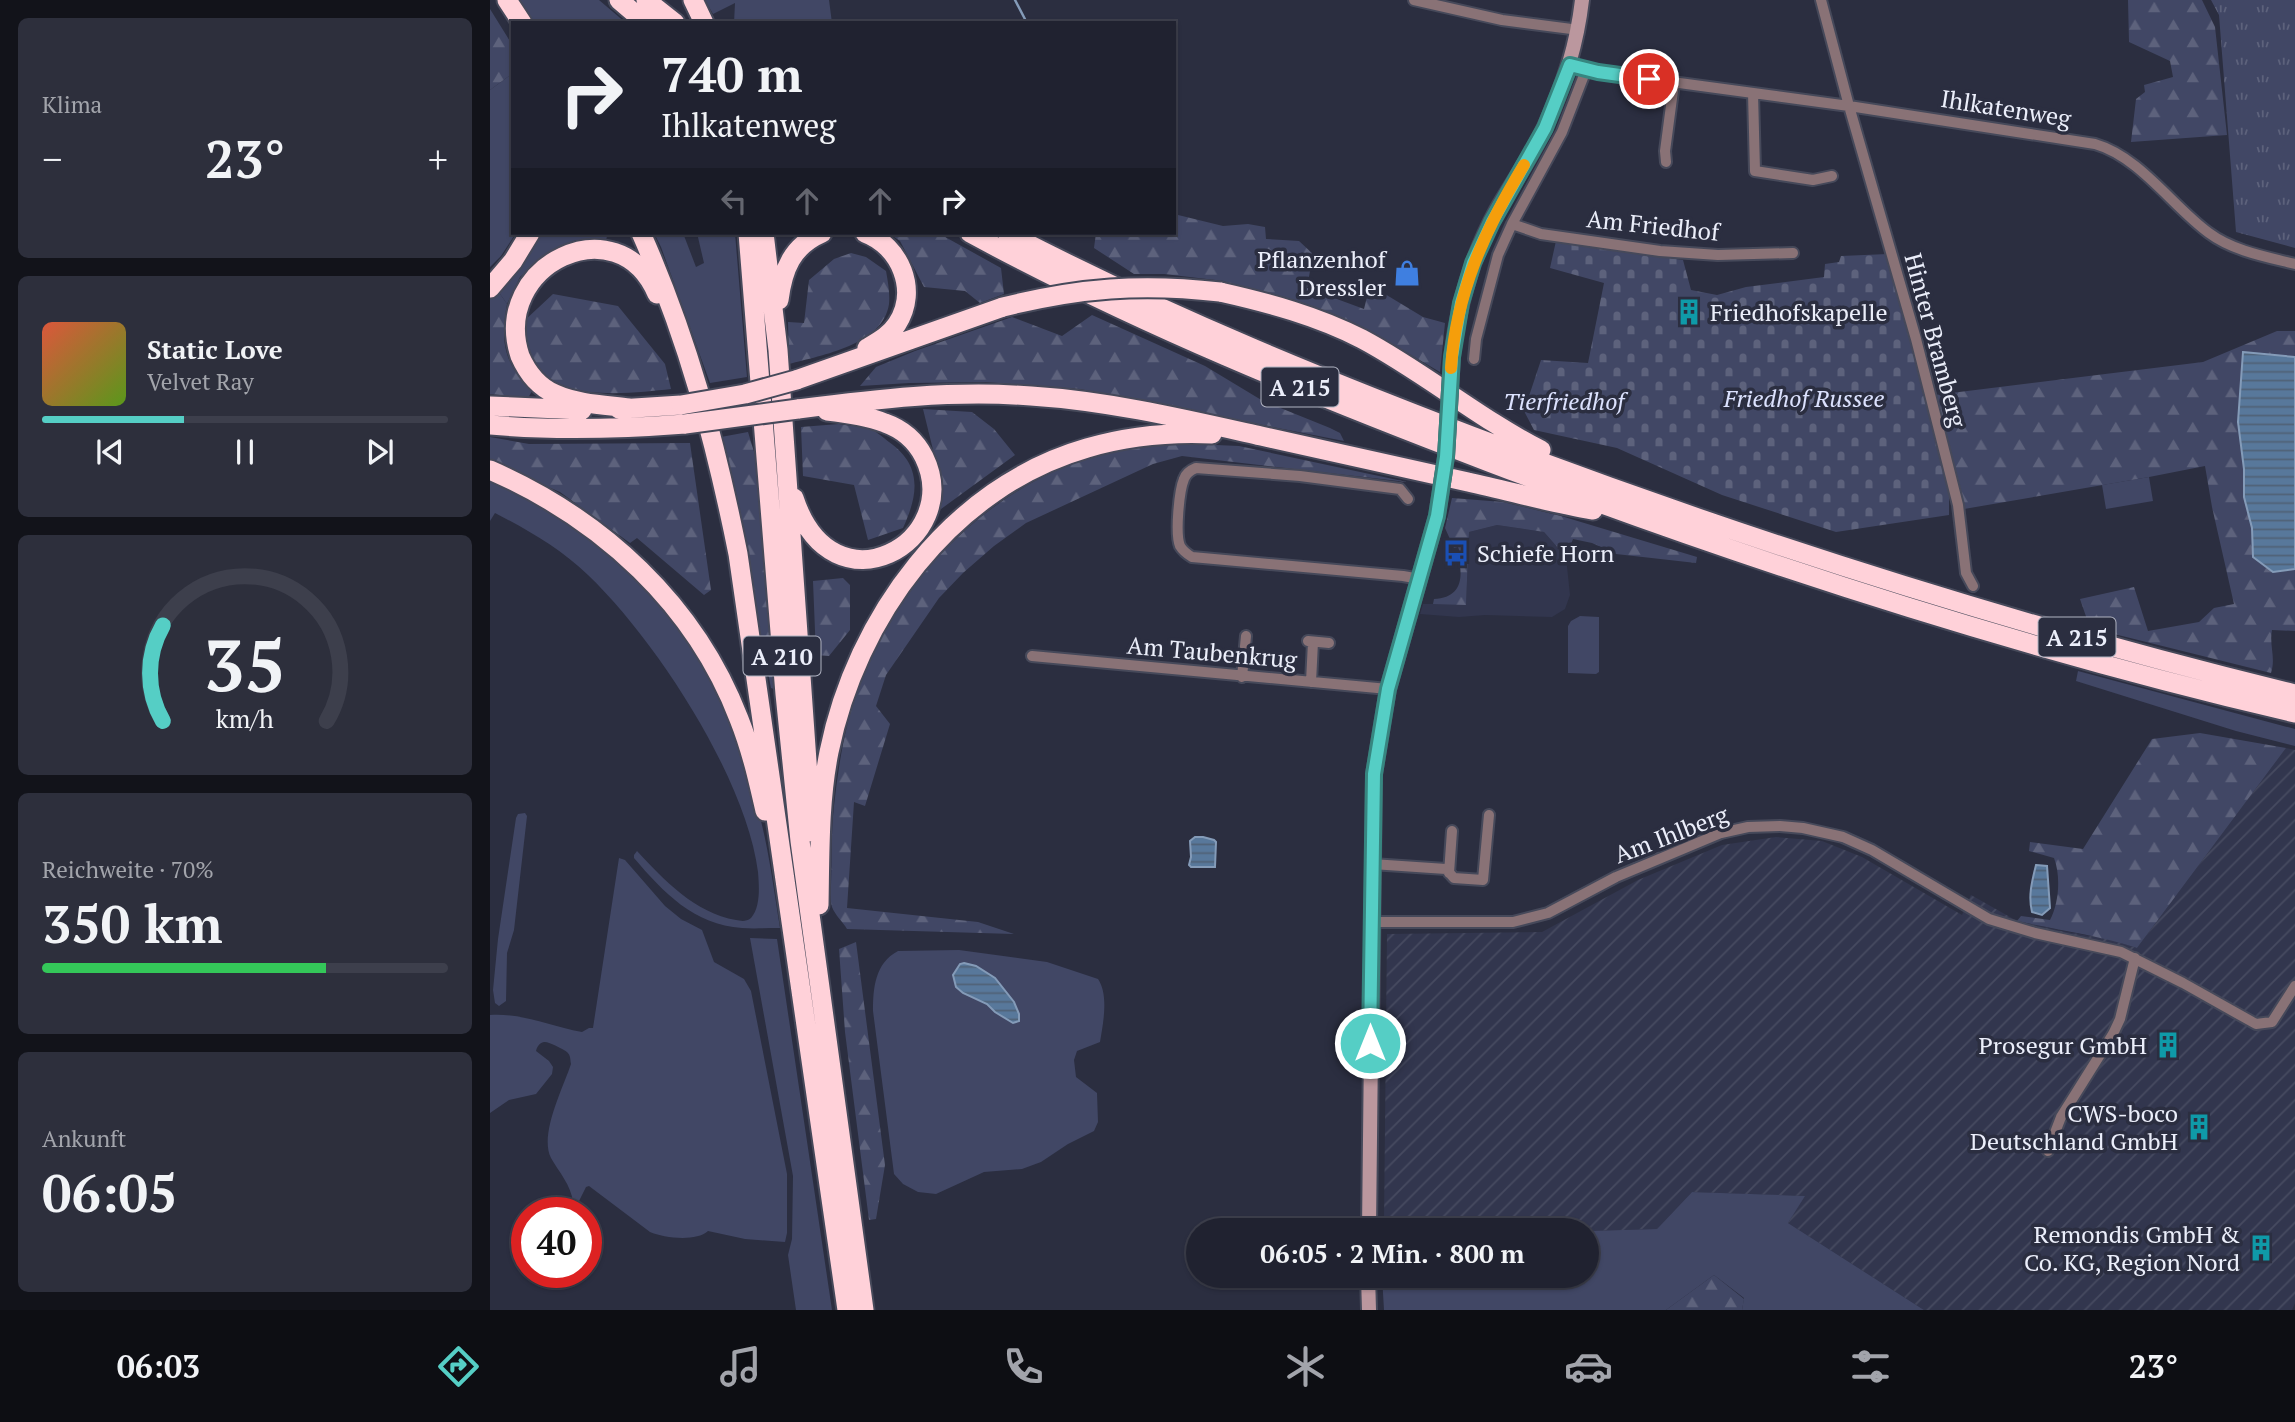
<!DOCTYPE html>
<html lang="de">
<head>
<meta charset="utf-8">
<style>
	:root { --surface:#202230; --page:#2d2f3c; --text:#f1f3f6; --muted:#a2a4ab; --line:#3d3f4c; --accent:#55cec5 }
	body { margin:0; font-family:"PT Serif",serif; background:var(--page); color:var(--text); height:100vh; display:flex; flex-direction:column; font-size:26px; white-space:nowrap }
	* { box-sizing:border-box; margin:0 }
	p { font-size:23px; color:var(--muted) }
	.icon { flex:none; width:38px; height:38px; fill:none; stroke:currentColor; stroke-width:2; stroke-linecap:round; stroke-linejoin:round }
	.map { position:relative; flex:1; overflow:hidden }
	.side { display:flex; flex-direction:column; gap:18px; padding:18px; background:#12131a; width:490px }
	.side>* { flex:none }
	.hud { position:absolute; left:21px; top:21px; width:665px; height:214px; border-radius:0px; box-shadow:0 2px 5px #0004,0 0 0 2px var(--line); background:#202230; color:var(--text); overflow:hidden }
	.speed { position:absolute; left:21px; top:1197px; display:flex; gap:14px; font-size:35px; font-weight:700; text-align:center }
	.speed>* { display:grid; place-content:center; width:91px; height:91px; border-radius:50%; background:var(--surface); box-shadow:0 2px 5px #0004,0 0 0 2px var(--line); line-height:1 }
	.speed .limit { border:10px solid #d22; background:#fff; color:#111 }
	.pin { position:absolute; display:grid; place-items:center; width:60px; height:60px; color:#fff; margin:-30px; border:4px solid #fff; border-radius:50%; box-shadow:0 2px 7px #0007 }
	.me { position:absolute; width:77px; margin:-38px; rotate:0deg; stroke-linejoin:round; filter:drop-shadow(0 0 5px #0008) }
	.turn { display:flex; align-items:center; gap:24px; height:147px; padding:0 35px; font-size:32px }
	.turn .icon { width:91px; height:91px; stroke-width:2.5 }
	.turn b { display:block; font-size:49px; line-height:60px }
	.lanes { display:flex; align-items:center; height:66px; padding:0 35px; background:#0003; justify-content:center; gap:35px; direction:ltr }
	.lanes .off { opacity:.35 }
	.big { font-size:52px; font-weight:800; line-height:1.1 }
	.side .tile { flex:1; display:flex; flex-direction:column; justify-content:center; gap:10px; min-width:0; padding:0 24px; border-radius:10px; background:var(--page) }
	.side .dial { align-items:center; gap:0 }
	.dial svg { height:182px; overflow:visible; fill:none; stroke:var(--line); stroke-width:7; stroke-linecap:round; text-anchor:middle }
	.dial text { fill:var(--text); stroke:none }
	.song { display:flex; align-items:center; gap:21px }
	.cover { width:84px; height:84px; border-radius:10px; background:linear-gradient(135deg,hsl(10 70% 55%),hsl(90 70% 35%)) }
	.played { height:7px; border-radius:4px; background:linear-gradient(90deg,var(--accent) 35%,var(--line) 35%) }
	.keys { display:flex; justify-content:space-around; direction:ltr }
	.heat { display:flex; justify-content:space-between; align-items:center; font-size:38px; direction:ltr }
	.charge { height:10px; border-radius:5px; background:linear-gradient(90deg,#34c759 70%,var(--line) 0) }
	.trip { position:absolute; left:696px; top:1218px; width:413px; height:70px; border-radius:35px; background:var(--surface); box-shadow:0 2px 5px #0004,0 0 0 2px var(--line); font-weight:800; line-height:70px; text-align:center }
	.tabs { display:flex; height:112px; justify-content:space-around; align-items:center; background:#0d0e13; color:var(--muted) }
	.tabs .icon { width:49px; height:49px }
	.tabs .current { color:var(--accent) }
	.tabs b { font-size:32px; color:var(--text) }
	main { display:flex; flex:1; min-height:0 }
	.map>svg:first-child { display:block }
	.built { fill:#32364e }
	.industrial { fill:url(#industrial-furrows) }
	.grass { fill:#414765; fill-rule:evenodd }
	.forest { fill:url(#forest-firs) }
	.cemetery { fill:url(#cemetery-stones) }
	.park { fill:url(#park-tufts) }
	.water { fill:url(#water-rules); stroke:#849bb8; stroke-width:2 }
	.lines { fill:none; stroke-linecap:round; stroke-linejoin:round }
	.stream { stroke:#849bb8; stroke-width:2.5 }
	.street-casing { stroke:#46495a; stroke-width:14 }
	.secondary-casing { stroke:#46495a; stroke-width:18 }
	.highway-casing { stroke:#46495a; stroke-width:23 }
	.street { stroke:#897276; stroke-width:10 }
	.secondary { stroke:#bb979e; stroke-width:14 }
	.highway { stroke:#ffd1d9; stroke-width:19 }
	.secondary-bridge-casing { stroke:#46495a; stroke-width:18; stroke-linecap:butt }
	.highway-bridge-casing { stroke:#46495a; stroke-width:23; stroke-linecap:butt }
	.secondary-bridge { stroke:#bb979e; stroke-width:14 }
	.highway-bridge { stroke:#ffd1d9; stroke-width:19 }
	.route-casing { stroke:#378680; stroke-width:18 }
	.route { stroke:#55cec5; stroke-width:12 }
	.slow { stroke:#f59e0b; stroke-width:12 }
	.labels { text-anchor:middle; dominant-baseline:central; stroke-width:7; stroke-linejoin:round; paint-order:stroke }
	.shield { fill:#2b2e40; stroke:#b1b4c2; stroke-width:2 }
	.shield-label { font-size:23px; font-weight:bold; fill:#ebeefa }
	.street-label { font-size:24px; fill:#ebeefa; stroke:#2b2e40 }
	.poi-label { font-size:24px; fill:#ebeefa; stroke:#2b2e40; text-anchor:end }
	.park-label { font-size:24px; font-style:italic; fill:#dce2fe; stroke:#2b2e40 }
</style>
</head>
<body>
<main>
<section class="side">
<div class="tile"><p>Klima</p>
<div class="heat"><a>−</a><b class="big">23°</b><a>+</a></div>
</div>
<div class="tile">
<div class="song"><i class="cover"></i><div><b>Static Love</b><p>Velvet Ray</p></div></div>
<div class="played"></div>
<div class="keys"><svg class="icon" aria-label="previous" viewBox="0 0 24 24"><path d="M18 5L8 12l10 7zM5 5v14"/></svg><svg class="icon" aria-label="pause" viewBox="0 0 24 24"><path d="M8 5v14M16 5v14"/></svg><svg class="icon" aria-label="next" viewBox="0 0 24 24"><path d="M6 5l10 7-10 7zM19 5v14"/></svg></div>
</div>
<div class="tile dial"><svg viewBox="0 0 100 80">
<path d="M14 69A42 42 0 1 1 86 69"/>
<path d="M14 69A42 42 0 0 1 14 27" stroke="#55cec5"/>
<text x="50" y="56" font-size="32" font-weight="700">35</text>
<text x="50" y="72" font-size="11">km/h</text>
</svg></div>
<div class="tile"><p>Reichweite · 70%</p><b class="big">350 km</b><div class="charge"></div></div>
<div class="tile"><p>Ankunft</p><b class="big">06:05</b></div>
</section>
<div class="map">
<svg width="1805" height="1310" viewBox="0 0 1805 1310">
	<defs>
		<pattern id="industrial-furrows" width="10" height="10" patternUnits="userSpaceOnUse" patternTransform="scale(1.75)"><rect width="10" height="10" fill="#32364e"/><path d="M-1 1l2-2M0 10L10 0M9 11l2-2" fill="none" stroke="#464a60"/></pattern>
		<pattern id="forest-firs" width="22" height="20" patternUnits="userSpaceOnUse" patternTransform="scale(1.75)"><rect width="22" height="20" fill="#414765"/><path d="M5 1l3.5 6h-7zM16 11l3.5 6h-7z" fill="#5d627c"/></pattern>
		<pattern id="cemetery-stones" width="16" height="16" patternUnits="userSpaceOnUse" patternTransform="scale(1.75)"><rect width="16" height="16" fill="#414765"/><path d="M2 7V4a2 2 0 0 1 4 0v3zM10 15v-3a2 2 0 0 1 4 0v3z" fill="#5d627c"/></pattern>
		<pattern id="park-tufts" width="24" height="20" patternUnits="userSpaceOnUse" patternTransform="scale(1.75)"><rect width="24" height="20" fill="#414765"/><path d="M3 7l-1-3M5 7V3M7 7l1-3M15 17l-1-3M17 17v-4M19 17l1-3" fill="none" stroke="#5d627c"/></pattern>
		<pattern id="water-rules" width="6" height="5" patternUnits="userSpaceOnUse" patternTransform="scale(1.75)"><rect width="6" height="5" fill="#58789b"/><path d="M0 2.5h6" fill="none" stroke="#506277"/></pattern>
	</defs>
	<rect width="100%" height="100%" fill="#2b2e40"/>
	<path class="built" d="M1007 525 1054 532 1076 557 1080 595 1075 609 1062 617 995 615 969 617 930 614 933 604H976L979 532Z"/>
	<path class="industrial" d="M1796 748 1805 750V1303L1802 1310H1434L1298 1223 1314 1196 1202 1192 1167 1229 1097 1231 917 1230 894 1223 897 934 1052 932 1148 880 1232 845 1286 837 1332 841 1372 857 1472 915 1481 895 1527 921 1572 931 1622 940 1647 948Z"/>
	<path class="grass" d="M27 0H109L136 23H41Z
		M215 0H339L342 23H244L245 3 223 14Z
		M23 73V233H26L11 256 0 267V90Z
		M51 233H118L116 240H86L59 252 30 277 17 304 8 291 29 267Z
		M164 233H193L206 267 214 263 207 233H245L257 377 220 383 171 247Z
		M1659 477 1663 501 1616 509 1612 485Z
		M0 480C155 555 225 648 269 813 279 851 284 890 290 928 277 928 264 929 252 928 204 925 173 892 144 858V855L147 851C174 880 205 913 246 920 251 921 256 922 261 918 271 907 269 885 268 872 256 778 166 640 98 575 71 549 38 530 5 513L0 521Z
		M1090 616 1109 617V672L1106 674 1078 673V626L1081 621Z
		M1588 671 1805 729V746L1746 731 1586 681Z
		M35 813 37 816 24 930 17 953 16 1001 9 1006 5 1003 3 990 8 939 26 818 28 814Z
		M129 858 135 860 175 906 191 919 212 930 224 962 254 979 261 991 297 1174V1233L295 1242 255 1239 218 1231C206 1242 174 1238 160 1232L99 1186 96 1187 89 1201 83 1202C81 1185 69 1172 61 1158 49 1135 73 1088 81 1064 80 1059 81 1056 77 1052 73 1049 58 1041 54 1042 49 1043 47 1047 46 1051L59 1061 63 1067 62 1074 46 1094 19 1100 0 1113V1015C34 1013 59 1026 92 1032L99 1028H103Z
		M260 938 287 939 342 1310H306L298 1255 302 1239 303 1176Z
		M469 950 557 962 608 979C619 995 613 1024 610 1042L587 1051 584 1060 586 1077 607 1093 608 1122 604 1131 578 1144 551 1162 532 1169 494 1172 446 1194 428 1192 413 1184 404 1174 383 1011C383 988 385 963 408 951ZM477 964C480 966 484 966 488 968 512 977 519 1000 527 1023L505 1012 497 1004 473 993 466 987Z
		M1202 1192 1315 1196 1298 1223 1434 1310H1252L1254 1298 1224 1275 1176 1310H894L892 1276H1097V1231L1167 1229Z"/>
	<path class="forest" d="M1638 0H1712L1725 27 1737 135 1641 142 1646 99 1655 92 1654 85 1683 77 1680 61 1639 42Z
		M0 9 23 46V73L0 90Z
		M684 214 733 226 758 224 775 227 776 239 809 241 823 254 817 288 874 309 880 285 933 317 955 323 950 372 880 331 805 300 744 286 734 281 674 274H644L604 248 606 233H684Z
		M398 233H448L511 268 514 294 490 303 475 291 434 287 410 241Z
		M361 253 376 257 396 271C398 282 400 293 399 304 393 345 332 355 299 364L298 322 314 323 319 280 344 259Z
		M8 291 17 304C10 342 14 364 42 391L38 398 0 394V298Z
		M63 294 128 306 175 364 181 389C143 393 67 403 44 364 36 350 35 337 33 322Z
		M602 315 715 366 773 401 840 428 850 433 854 441 590 389 496 382 419 383 370 386 386 367 425 351 522 317 572 336Z
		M1787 331H1805V357L1753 352 1748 422 1754 469V497L1762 528 1763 557 1783 572 1805 569V631L1782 630C1779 645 1786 658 1781 673L1600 628 1590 599 1644 587 1658 631 1709 622 1724 608 1744 604 1722 507 1715 466 1659 477 1474 509 1445 395 1713 362Z
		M433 409 482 412 504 429 525 455 451 509 447 466Z
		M349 424C359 426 372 426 381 429 387 432 394 438 399 442 433 466 428 495 413 528L378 540 364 485 313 476 311 427Z
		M258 432 265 455 284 689 281 688 231 437Z
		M0 437 39 444 200 443 221 590 214 595 147 538 140 543 70 492 0 462Z
		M678 443 749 446 917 482 692 456 663 464 536 523 504 546 473 573 449 598 396 675 386 706 400 724 375 806 364 802 357 908 488 922 524 934 357 929C353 922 345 915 342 907 340 901 341 892 341 886 342 859 341 833 344 806 347 778 351 750 358 722 392 589 503 472 641 447 653 445 666 445 678 443Z
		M962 498 1013 502 1071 516 1207 557 1206 563 1126 554 1102 543 1083 539 1076 557 1054 532 1007 525 979 532 976 605 943 604 944 599C971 598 974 578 968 557L971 555 968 547 964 548 955 528Z
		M353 578 360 585V630L339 656 326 655 323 581Z
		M1710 733 1796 748 1647 948C1608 935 1567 930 1527 921L1531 916 1560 920C1569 903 1571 876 1564 858L1539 851 1540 842 1593 849 1662 739Z
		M366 942 395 1165 386 1219 379 1220 355 1032 349 949Z
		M1224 1275 1254 1299 1252 1310H1176Z"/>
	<path class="cemetery" d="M1066 241 1193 260 1201 290 1227 295 1256 287 1334 277 1335 264 1349 262 1351 256 1398 254 1459 495V515L1346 532 1232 495 1127 448 1044 430 1034 411 1051 360 1098 363 1114 283 1060 268Z"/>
	<path class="park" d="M1721 0H1805V248L1746 232 1729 15Z"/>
	<path class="water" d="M1753 352 1805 357V569L1783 572 1763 557 1762 528 1754 497V469L1748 422Z
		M713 837 724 840 726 842 725 867H701L699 865 701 857 700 841 705 837Z
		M1546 865 1557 866 1560 908 1552 915 1542 912C1538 896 1542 881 1546 865Z
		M474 963 486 966 505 978 524 1002 529 1014V1021L523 1023 505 1012 497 1004 473 993 466 987 463 975 470 964Z"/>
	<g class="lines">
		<path class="stream" d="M525 0 537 23"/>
		<g class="street-casing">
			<path id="street" d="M924 0 1012 20 1089 30
				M1331 0 1359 106 1426 339 1468 505 1476 573 1483 586
				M1080 65 1108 72 1359 106 1605 144C1650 157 1682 206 1719 233 1743 251 1777 257 1805 264
				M1263 93 1265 171 1323 180 1342 176
				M1176 162 1175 151 1184 83
				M1022 224 1051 234 1170 251 1228 255 1303 253
				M984 359 986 339 1008 255 1022 224 1072 132 1096 70
				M918 499 910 489 810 476 706 468C701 470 696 473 694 479 689 491 685 534 690 546 693 551 697 554 702 557L913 576 930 579
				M818 641 839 643
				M542 656 898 689
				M752 677 756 636
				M821 682 823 642
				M882 864 956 869 964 878 993 880 999 815
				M959 873 962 831
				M881 922H1023L1058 913 1126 877 1231 833 1258 827 1290 826 1313 828 1353 837 1382 850 1499 919 1545 933 1631 952 1693 983 1766 1024 1782 1022 1805 986
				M1558 1151 1571 1117 1623 1034 1630 1019 1645 958"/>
		</g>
		<g class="secondary-casing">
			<path id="secondary" d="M962 357C968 305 982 256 1007 210 1023 182 1042 156 1055 127 1074 86 1087 44 1092 0
				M879 1230 884 774 898 689 947 516
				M878 1276 879 1310"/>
		</g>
		<g class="highway-casing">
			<path id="highway" d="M17 0 32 23
				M129 0 156 23
				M156 0 185 23
				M203 0 214 23
				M151 233C198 339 225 440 248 554L357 1310
				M258 233 295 694 310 841 374 1310
				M274 233 288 350 322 832
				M375 233C410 246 429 290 407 324 400 335 389 341 377 348
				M480 233C646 323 823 395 999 462 1262 562 1531 649 1805 713
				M517 233C678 317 847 385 1016 449 1275 546 1537 629 1805 694
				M0 288 23 261 40 233
				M730 292C779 303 827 316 872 339 934 372 988 418 1051 450
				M289 300C293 269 302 246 332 233
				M306 380 513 307
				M0 406 92 410
				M139 408C116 405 87 404 65 394 49 387 37 372 30 356 0 265 128 203 167 294
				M129 409 191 405
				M308 409C386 399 462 390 541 396 619 401 695 419 771 436 840 452 909 467 978 482 1020 491 1060 503 1103 510
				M0 425C66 431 130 429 195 424
				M0 470C112 519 205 604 249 719 261 749 268 780 275 811
				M304 498C343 617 475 541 434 457 426 441 412 429 395 423 377 416 356 413 337 411
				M329 905C330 854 329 802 339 752 366 618 461 487 597 448 638 436 679 432 722 434"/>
		</g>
		<use href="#street" class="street"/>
		<use href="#secondary" class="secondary"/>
		<use href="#highway" class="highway"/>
		<g class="secondary-bridge-casing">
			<path id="secondary-bridge" d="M947 516 956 457 962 357"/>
		</g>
		<g class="highway-bridge-casing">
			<path id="highway-bridge" d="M513 307C589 288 651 283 730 292
				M191 405 255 394 306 380
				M195 424 308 409"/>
		</g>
		<use href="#secondary-bridge" class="secondary-bridge"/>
		<use href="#highway-bridge" class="highway-bridge"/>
	</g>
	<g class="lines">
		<g class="route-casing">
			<path id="route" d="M880 1043 884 774 898 689 947 516 956 457 962 357 971 303 983 263 1002 222 1055 128 1080 65 1108 72 1159 79"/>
		</g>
		<use href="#route" class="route"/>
		<path class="slow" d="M961 368C966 293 995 229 1034 165"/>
	</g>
	<defs>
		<g id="shop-bare" transform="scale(2.1)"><path d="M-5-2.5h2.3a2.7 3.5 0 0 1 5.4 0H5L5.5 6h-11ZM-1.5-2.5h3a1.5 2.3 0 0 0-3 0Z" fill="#3f7fe0" stroke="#2b2e40" stroke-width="2.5" paint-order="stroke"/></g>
		<g id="building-bare" transform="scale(2.1)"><path d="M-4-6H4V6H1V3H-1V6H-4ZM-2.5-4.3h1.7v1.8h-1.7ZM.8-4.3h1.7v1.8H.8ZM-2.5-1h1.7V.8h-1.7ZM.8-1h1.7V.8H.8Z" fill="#0f9aa8" stroke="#2b2e40" stroke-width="2.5" paint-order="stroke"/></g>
		<g id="bus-bare" transform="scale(2.1)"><path d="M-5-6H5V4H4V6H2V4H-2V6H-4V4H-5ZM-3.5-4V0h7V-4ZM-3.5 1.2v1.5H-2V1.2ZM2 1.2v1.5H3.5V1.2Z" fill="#1a4fb4" stroke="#2b2e40" stroke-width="2.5" paint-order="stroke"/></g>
	</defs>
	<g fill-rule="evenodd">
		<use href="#shop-bare" x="917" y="273"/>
		<use href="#building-bare" x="1199" y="312"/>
		<use href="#bus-bare" x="966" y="553"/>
		<use href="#building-bare" x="1678" y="1045"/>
		<use href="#building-bare" x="1709" y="1127"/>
		<use href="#building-bare" x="1771" y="1248"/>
	</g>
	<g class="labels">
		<g class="shield">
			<rect x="771.5" y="367.5" width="77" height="39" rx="5"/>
			<rect x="1548.5" y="617.5" width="77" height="39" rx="5"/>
			<rect x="253.5" y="636.5" width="77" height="39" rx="5"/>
		</g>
		<g class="shield-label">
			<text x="810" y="387">A 215</text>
			<text x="1587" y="637">A 215</text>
			<text x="292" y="656">A 210</text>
		</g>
		<g class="street-label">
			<text transform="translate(1516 108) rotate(9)">Ihlkatenweg</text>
			<text transform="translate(1163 225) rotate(6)">Am Friedhof</text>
			<text transform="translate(1446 340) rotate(75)">Hinter Bramberg</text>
			<text transform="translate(722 652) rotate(5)">Am Taubenkrug</text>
			<text transform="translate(1181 834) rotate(-21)">Am Ihlberg</text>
		</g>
		<g class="poi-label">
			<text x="896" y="259">Pflanzenhof<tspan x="896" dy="28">Dressler</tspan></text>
			<text x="1220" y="312" text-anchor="start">Friedhofskapelle</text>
			<text x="987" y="553" text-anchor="start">Schiefe Horn</text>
			<text x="1657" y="1045">Prosegur GmbH</text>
			<text x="1688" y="1113">CWS-boco<tspan x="1688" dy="28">Deutschland GmbH</tspan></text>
			<text x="1750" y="1234">Remondis GmbH &amp;<tspan x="1750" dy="28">Co. KG, Region Nord</tspan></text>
		</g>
		<g class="park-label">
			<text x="1314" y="398">Friedhof Russee</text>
			<text x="1074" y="401">Tierfriedhof</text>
		</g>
	</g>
</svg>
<div class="speed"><div class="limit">40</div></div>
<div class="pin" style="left:1159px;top:79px;background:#d93025"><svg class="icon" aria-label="arrive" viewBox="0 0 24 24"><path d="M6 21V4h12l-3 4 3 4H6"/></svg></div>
<svg class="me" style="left:880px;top:1043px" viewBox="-20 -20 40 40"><circle r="17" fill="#55cec5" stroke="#fff" stroke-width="3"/><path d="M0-11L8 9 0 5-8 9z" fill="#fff"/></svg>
<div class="trip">06:05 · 2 Min. · 800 m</div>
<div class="hud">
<div class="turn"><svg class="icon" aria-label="right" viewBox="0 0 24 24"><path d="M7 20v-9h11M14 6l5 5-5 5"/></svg><div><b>740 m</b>Ihlkatenweg</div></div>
<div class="lanes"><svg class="icon off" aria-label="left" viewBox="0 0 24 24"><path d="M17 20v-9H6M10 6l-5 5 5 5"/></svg><svg class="icon off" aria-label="ahead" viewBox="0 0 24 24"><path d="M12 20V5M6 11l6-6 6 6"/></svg><svg class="icon off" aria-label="ahead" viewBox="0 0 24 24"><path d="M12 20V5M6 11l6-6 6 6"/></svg><svg class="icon" aria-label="right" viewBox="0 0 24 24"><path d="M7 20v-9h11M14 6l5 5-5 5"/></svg></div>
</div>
</div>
</main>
<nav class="tabs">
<b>06:03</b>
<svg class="icon current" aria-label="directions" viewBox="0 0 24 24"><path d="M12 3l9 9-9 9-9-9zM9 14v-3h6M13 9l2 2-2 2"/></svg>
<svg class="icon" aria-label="music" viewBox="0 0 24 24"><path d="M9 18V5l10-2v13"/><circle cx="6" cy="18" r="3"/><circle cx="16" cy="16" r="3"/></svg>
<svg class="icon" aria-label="phone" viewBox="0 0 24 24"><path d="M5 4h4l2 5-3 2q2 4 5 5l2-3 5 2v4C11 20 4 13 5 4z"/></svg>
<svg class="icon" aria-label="climate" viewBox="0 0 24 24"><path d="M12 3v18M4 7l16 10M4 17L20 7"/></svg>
<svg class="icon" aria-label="car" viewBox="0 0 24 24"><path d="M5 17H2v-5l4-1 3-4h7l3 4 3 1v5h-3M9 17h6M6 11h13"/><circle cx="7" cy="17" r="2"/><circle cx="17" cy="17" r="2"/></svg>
<svg class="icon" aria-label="filters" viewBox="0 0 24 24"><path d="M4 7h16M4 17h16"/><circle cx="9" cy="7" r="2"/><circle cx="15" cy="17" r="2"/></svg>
<b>23°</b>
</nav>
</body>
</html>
